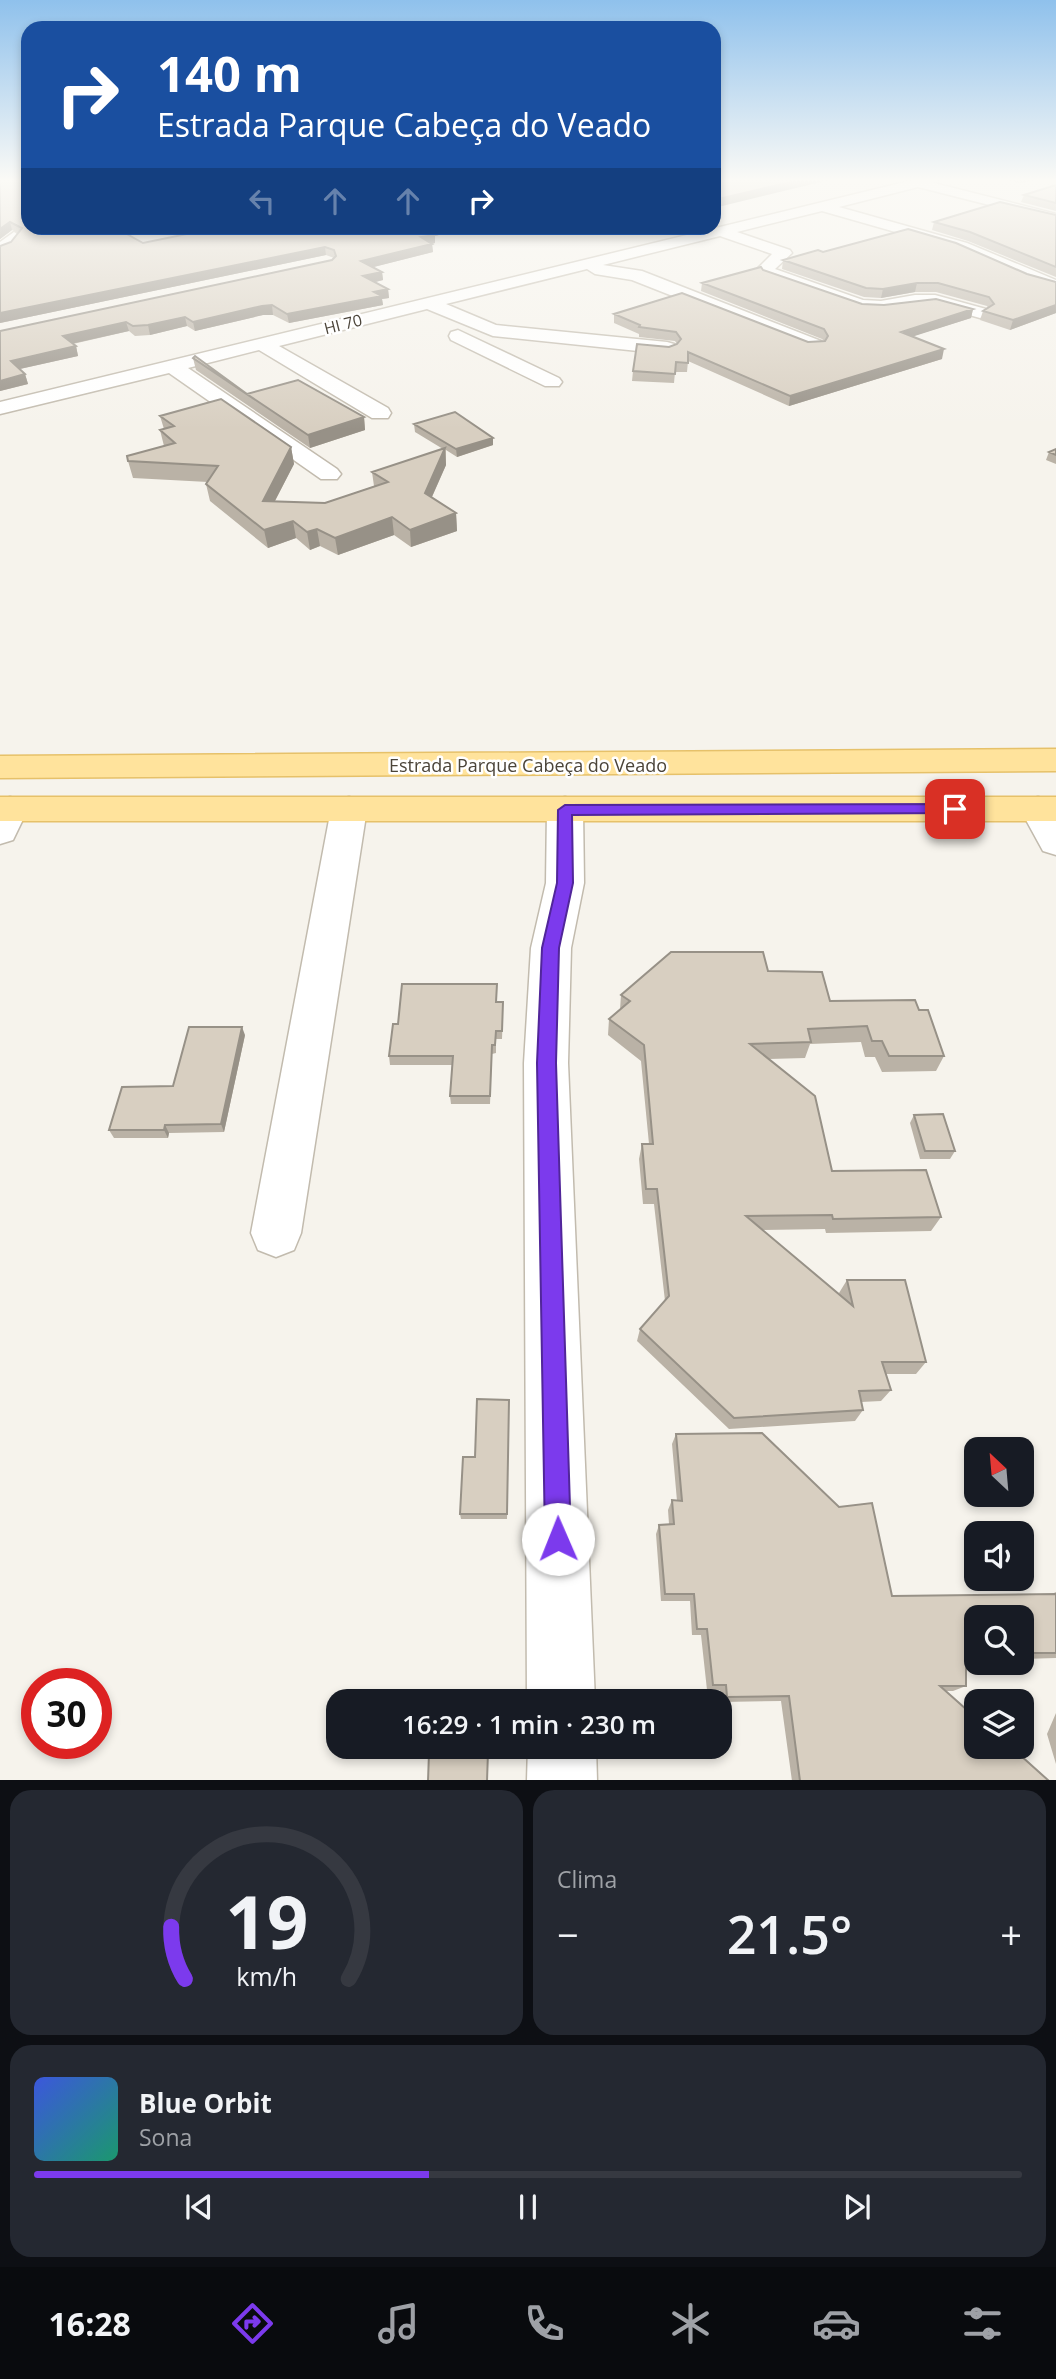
<!DOCTYPE html>
<html lang="pt">
<head>
<meta charset="utf-8">
<style>
	:root { --surface:#171b24; --page:#242831; --text:#f1f3f6; --muted:#9ea1a6; --line:#363941; --accent:#7c3aed }
	body { margin:0; font-family:"Open Sans",sans-serif; background:var(--page); color:var(--text); height:100vh; display:flex; flex-direction:column; font-size:26px; white-space:nowrap }
	* { box-sizing:border-box; margin:0 }
	p { font-size:23px; color:var(--muted) }
	.icon { flex:none; width:38px; height:38px; fill:none; stroke:currentColor; stroke-width:2; stroke-linecap:round; stroke-linejoin:round }
	.map { position:relative; height:1780px; overflow:hidden }
	.side { display:flex; flex-direction:column; gap:10px; padding:10px; background:#0d0f14; flex:1 }
	.side>* { flex:none }
	.banner { position:absolute; left:21px; top:21px; width:700px; height:214px; border-radius:21px; box-shadow:0 4px 10px #0003; background:#1a4fa0; color:#fff; overflow:hidden }
	.needle { width:46px; rotate:334deg }
	.tools { position:absolute; left:964px; top:1437px; display:grid; gap:14px }
	.tools a { display:grid; place-items:center; width:70px; height:70px; border-radius:14px; background:var(--surface); box-shadow:0 4px 10px #0003; font-size:35px }
	.speed { position:absolute; left:21px; top:1668px; display:flex; gap:14px; font-size:35px; font-weight:700; text-align:center }
	.speed>* { display:grid; place-content:center; width:91px; height:91px; border-radius:50%; background:var(--surface); box-shadow:0 4px 10px #0003; line-height:1 }
	.speed .limit { border:10px solid #d22; background:#fff; color:#111 }
	.pin { position:absolute; display:grid; place-items:center; width:60px; height:60px; color:#fff; margin:-30px; border-radius:14px; box-shadow:0 4px 10px #0006 }
	.me { position:absolute; width:77px; margin:-38px; rotate:359deg; stroke-linejoin:round; filter:drop-shadow(0 0 5px #0008) }
	.turn { display:flex; align-items:center; gap:24px; height:147px; padding:0 21px; font-size:32px }
	.turn .icon { width:91px; height:91px; stroke-width:2.5 }
	.turn b { display:block; font-size:49px; line-height:60px }
	.lanes { display:flex; align-items:center; height:66px; padding:0 21px; background:#0003; justify-content:center; gap:35px; direction:ltr }
	.lanes .off { opacity:.35 }
	.big { font-size:52px; font-weight:600; line-height:1.1 }
	.side .widget { flex:1; display:flex; flex-direction:column; justify-content:center; gap:10px; min-width:0; padding:0 24px; border-radius:21px; background:var(--page) }
	.side .dial { align-items:center; gap:0 }
	.dial svg { height:182px; overflow:visible; fill:none; stroke:var(--line); stroke-width:7; stroke-linecap:round; text-anchor:middle }
	.dial text { fill:var(--text); stroke:none }
	.song { display:flex; align-items:center; gap:21px }
	.cover { width:84px; height:84px; border-radius:10px; background:linear-gradient(135deg,hsl(230 70% 55%),hsl(160 70% 35%)) }
	.played { height:7px; border-radius:4px; background:linear-gradient(90deg,var(--accent) 40%,var(--line) 40%) }
	.keys { display:flex; justify-content:space-around; direction:ltr }
	.heat { display:flex; justify-content:space-between; align-items:center; font-size:38px; direction:ltr }
	.side .tiles { flex:1; display:grid; gap:10px; grid-template-columns:1fr 1fr }
	.widget:last-child { grid-column:span 2 }
	.trip { position:absolute; left:326px; top:1689px; width:406px; height:70px; border-radius:21px; background:var(--surface); box-shadow:0 4px 10px #0003; font-weight:600; line-height:70px; text-align:center }
	.tab-bar { display:flex; height:112px; justify-content:space-around; align-items:center; background:#090b0e; color:var(--muted) }
	.tab-bar .icon { width:49px; height:49px }
	.tab-bar .selected { color:var(--accent) }
	.tab-bar b { font-size:32px; color:var(--text) }
	.map>svg:first-child { display:block }
	.lines { fill:none; stroke-linecap:round; stroke-linejoin:round }
	.minor-casing { stroke:#c2bbae; stroke-width:3 }
	.major-casing { stroke:#e6c16a; stroke-width:3 }
	.minor { fill:#fff; fill-rule:evenodd }
	.major { fill:#ffe39c; fill-rule:evenodd }
	.wall { fill:#bab2a6 }
	.shaded-wall { fill:#979187 }
	.building { fill:#d8cfc1; stroke:#979187; stroke-width:2 }
	.route { fill:#7c3aed; stroke:#51269a; stroke-width:2 }
	.labels { text-anchor:middle; dominant-baseline:central; stroke-width:5; stroke-linejoin:round; paint-order:stroke }
	.far-street-label { font-size:16px; fill:#4b4439; stroke:#fff }
	.street-label { font-size:18px; fill:#4b4439; stroke:#fff }
</style>
</head>
<body>
<div class="map">
<svg width="1056" height="1781" viewBox="0 0 1056 1781">
	<rect width="100%" height="100%" fill="#f6f3ec"/>
	<g class="lines">
		<g class="minor-casing">
			<path id="minor" d="M913 180H938L934 183 1056 214V222L918 187 839 207 967 243 1056 280V290L1025 281 955 249 822 211 737 232 790 250 792 253 775 269 863 300 881 301 915 295H935L986 309 989 313 980 318 934 305H915L881 311 861 310 763 276 758 268 772 254 720 236 603 265 642 271 821 341 824 345 821 349H807L632 280 595 274 587 269 446 304 496 325 667 342 674 344 677 348 674 352 667 354 493 336 427 309 279 346 388 408 391 413 388 418H372L259 350 188 368 337 469 341 474 337 479H321L169 373 0 414V402Z
				M14 232 22 237 13 248 0 253V242Z
				M458 330 559 378 562 382 559 386H545L451 340 449 336 451 332Z
				M10 797 23 800 28 809 13 840 0 844V800Z
				M349 797 362 800 367 809 301 1233 294 1250 276 1257 258 1250 251 1233 331 809 336 800Z
				M565 797 578 800 583 809 584 883 571 948 568 1063 595 1701H527L524 1063 531 948 546 883 547 809 552 800Z
				M1038 797 1051 800 1056 809V855L1043 851 1020 809 1025 800Z
				M528 1746H596L597 1781H527Z"/>
		</g>
		<g class="major-casing">
			<path id="major" d="M1056 749V771L0 778V756Z
				M0 797H1056V821H0Z"/>
		</g>
		<use href="#minor" class="minor"/>
		<use href="#major" class="major"/>
	</g>
	<path class="wall" d="M0 180H28V228H116L143 243 217 228H418L435 235V243L432 244 433 252 373 267 382 272 383 280 375 282 388 289 389 298 382 299 383 305 289 323 273 315H263L195 331 187 326 150 335 135 336 129 331 73 344 76 346 78 356 20 369 25 374 28 384 0 391V331L332 260 334 258 326 255 0 323V246L11 242 18 233 12 230 0 239Z
		M1006 180H1036L1021 183Z
		M1056 185V211L1021 202 1024 195Z
		M1056 215V277L968 241 932 230 934 222Z
		M568 228H605L604 229H574Z
		M823 252 1027 274 1056 282V313L1010 330 980 320 983 311 988 308 987 306 936 292H915L881 298 864 297 782 269 783 260Z
		M763 270 862 304 973 309 971 318 913 336 942 359 789 406 688 361 687 372H675L674 383 632 381 633 371 669 347 677 344 675 341 639 337V334L614 323V314L808 342 824 341 822 339 701 291 702 283Z
		M193 358 247 394 364 417 365 430 310 448 196 370Z
		M160 416 291 447 294 464 275 501 325 503 374 486 372 472 443 449 415 432 414 424 493 445 457 457 446 450V465L432 497 456 513 457 531 411 547 394 535 338 555 320 546 310 550 296 538 268 548 210 501 206 484 208 482 133 478 128 461 164 446 160 430 164 429Z
		M1056 449V464L1046 460 1049 452Z
		M768 971 830 1001 919 1010 944 1056 936 1071 882 1072 875 1057H865L861 1042 810 1044 805 1058 769 1059 832 1171 941 1217 931 1231 826 1233 825 1229 763 1230 840 1295 839 1293 847 1280 926 1362 916 1374H886L891 1390 881 1401 861 1402 863 1410 855 1421 729 1429 637 1341 640 1329 665 1301 654 1204H643L639 1159 642 1144H649L641 1061 608 1035 609 1019 620 1010 621 995Z
		M497 1002 503 1011 502 1039H496V1053L492 1054 490 1104H451L450 1096 452 1065H390L389 1056 398 1024Z
		M245 1035 224 1132 169 1133 168 1138H114L109 1130 173 1086Z
		M914 1115 955 1151 950 1159H920L910 1123Z
		M509 1400 507 1519H461L460 1514 475 1457Z
		M676 1434 892 1596 1052 1594 1056 1592V1658L1022 1659V1617H976V1659H966V1686L953 1691H945L1049 1781H792L781 1701 721 1702 720 1690H707L701 1635H692L690 1601H661L656 1534 659 1525 669 1524 668 1510 672 1500 677 1501 672 1444Z
		M1056 1713V1764L1047 1734Z"/>
	<path class="shaded-wall" d="M800 180H829L714 208V200Z
		M1022 180H1036L1021 183Z
		M10 222 12 230 0 239V229Z
		M435 235V243L422 246 421 237Z
		M432 244 433 252 362 270 361 261Z
		M325 247 326 255 0 323V313Z
		M382 272 383 280 364 285 363 276Z
		M917 283 915 292 881 298 883 289Z
		M388 289 389 298 382 299 383 305 289 323 287 314Z
		M272 305 273 315H263L195 331 193 322 262 306Z
		M1056 305V313L1010 330 1013 320Z
		M973 309 971 318 899 341 901 332Z
		M185 317 187 326 150 335 148 325Z
		M126 322 129 331 66 345 63 336Z
		M76 346 78 356 15 370 11 361Z
		M944 349 942 359 789 406 790 396Z
		M25 374 28 384 0 391V381Z
		M364 417 365 430 310 448 308 435Z
		M493 438V445L457 457 456 449Z
		M291 447 294 464 266 518 263 501Z
		M445 448 446 465 426 510 425 493Z
		M456 513 457 531 411 547 410 530Z
		M392 517 394 535 338 555 335 538Z
		M293 521 296 538 268 548 264 530Z
		M317 529 320 546 310 550 307 532Z
		M242 1027 245 1035 224 1132 221 1124Z
		M165 1125 169 1133 168 1138 164 1130Z"/>
	<path class="building" d="M0 180H28V228H116L143 243 216 228H418L435 235 421 237 432 244 361 261 382 272 363 276 388 289 374 292 382 296 287 314 272 305 262 306 193 322 185 317 148 325 133 326 126 322 63 336 76 346 11 361 25 374 0 381V331L332 260 336 256 334 250 325 247 0 313V246L11 242 22 228 10 222 0 229Z
		M714 180H800L714 200Z
		M1056 185V203L1024 195Z
		M1000 202 1056 215V267L970 232 934 222Z
		M908 229 956 243 1027 274 1056 282V305L1013 320 983 311 994 304 989 297 938 283H917L883 289 866 288 783 260 818 250 823 252Z
		M761 267 763 270 862 304 884 305 936 299 973 309 901 332 944 349 790 396 688 352V363L676 362 675 374 633 371 637 344 669 347 677 344 681 339 676 332 639 327 640 325 614 314 682 293 808 342 825 341 828 336 824 329 702 283Z
		M195 356 247 394 298 380 364 417 308 435 193 358Z
		M221 399 291 447 263 501 325 503 388 482 372 472 445 448 425 493 456 513 410 530 392 517 335 538 317 529 307 532 293 521 264 530 206 484 218 466 128 461 127 456 175 443 160 430 174 426 160 416Z
		M455 412 493 438 456 449 414 424Z
		M1056 449V455L1049 452Z
		M671 952H763L768 971 822 972 830 1001 915 1000 919 1010H928L944 1056H889L882 1041H872L867 1026 808 1029 811 1042 750 1044 815 1096 832 1171 926 1170 941 1217 833 1219 832 1215 746 1216 853 1306 847 1280H905L926 1362H882L891 1390 859 1391 863 1410 734 1418 640 1329 669 1296 657 1189H646L642 1144H653L644 1045 609 1019 630 1001 621 995Z
		M402 984H497L496 1002H503L502 1031H496L495 1045H492L490 1096H450L453 1056H389L393 1024H398Z
		M189 1027H242L221 1124 165 1125 164 1130H109L122 1087 173 1086Z
		M943 1114 955 1151H925L914 1115Z
		M477 1399 509 1400 507 1514H460L463 1457H475Z
		M762 1433 839 1507 872 1503 892 1596 1056 1594V1653H1022V1617H976V1654H966V1686H940L976 1718V1746H1010L1049 1781H800L789 1696 727 1697 726 1685H713L707 1629H697L694 1594H665L659 1525 674 1524 672 1500 682 1501 676 1434Z
		M488 1752 487 1781H428L429 1753Z"/>
	<linearGradient id="sky" x2="0" y2="1"><stop stop-color="#8fc1ec"/><stop offset="0.42" stop-color="#fbfaf6"/><stop offset="1" stop-color="#fbfaf6" stop-opacity="0"/></linearGradient>
	<rect width="1056" height="429" fill="url(#sky)"/>
	<path class="route" d="M955 804 962 809 960 813 572 815 573 883 559 948 556 1063 571 1539 567 1548 558 1552 549 1548 545 1539 537 1063 542 948 557 883 558 810 565 805Z"/>
	<g class="labels">
		<g class="far-street-label">
			<text transform="translate(343 324) rotate(-14)">HI 70</text>
		</g>
		<g class="street-label">
			<text x="528" y="765">Estrada Parque Cabeça do Veado</text>
		</g>
	</g>
</svg>
<div class="tools">
<a><svg class="needle" viewBox="-14 -14 28 28"><path d="M0-13l5 13h-10z" fill="#e53935"/><path d="M0 13l5-13h-10z" fill="#9ea1a6"/></svg></a>
<a><svg class="icon" aria-label="sound" viewBox="0 0 24 24"><path d="M4 9h4l5-4v14l-5-4H4zM17 9q2 3 0 6"/></svg></a>
<a><svg class="icon" aria-label="search" viewBox="0 0 24 24"><circle cx="10" cy="10" r="6"/><path d="M15 15l6 6"/></svg></a>
<a><svg class="icon" aria-label="layers" viewBox="0 0 24 24"><path d="M12 4l9 5-9 5-9-5zM3 14l9 5 9-5"/></svg></a>
</div>
<div class="speed"><div class="limit">30</div></div>
<div class="pin" style="left:955px;top:809px;background:#d93025"><svg class="icon" aria-label="arrive" viewBox="0 0 24 24"><path d="M6 21V4h12l-3 4 3 4H6"/></svg></div>
<svg class="me" style="left:558px;top:1539px" viewBox="-20 -20 40 40"><circle r="19" fill="#fff"/><path d="M0-13L10 11 0 6-10 11z" fill="#7c3aed"/></svg>
<div class="trip">16:29 · 1 min · 230 m</div>
<div class="banner">
<div class="turn"><svg class="icon" aria-label="right" viewBox="0 0 24 24"><path d="M7 20v-9h11M14 6l5 5-5 5"/></svg><div><b>140 m</b>Estrada Parque Cabeça do Veado</div></div>
<div class="lanes"><svg class="icon off" aria-label="left" viewBox="0 0 24 24"><path d="M17 20v-9H6M10 6l-5 5 5 5"/></svg><svg class="icon off" aria-label="ahead" viewBox="0 0 24 24"><path d="M12 20V5M6 11l6-6 6 6"/></svg><svg class="icon off" aria-label="ahead" viewBox="0 0 24 24"><path d="M12 20V5M6 11l6-6 6 6"/></svg><svg class="icon" aria-label="right" viewBox="0 0 24 24"><path d="M7 20v-9h11M14 6l5 5-5 5"/></svg></div>
</div>
</div>
<section class="side">
<div class="tiles">
<div class="widget dial"><svg viewBox="0 0 100 80">
<path d="M14 69A42 42 0 1 1 86 69"/>
<path d="M14 69A42 42 0 0 1 8 46" stroke="#7c3aed"/>
<text x="50" y="56" font-size="32" font-weight="700">19</text>
<text x="50" y="72" font-size="11">km/h</text>
</svg></div>
<div class="widget"><p>Clima</p>
<div class="heat"><a>−</a><b class="big">21.5°</b><a>+</a></div>
</div>
<div class="widget">
<div class="song"><i class="cover"></i><div><b>Blue Orbit</b><p>Sona</p></div></div>
<div class="played"></div>
<div class="keys"><svg class="icon" aria-label="previous" viewBox="0 0 24 24"><path d="M18 5L8 12l10 7zM5 5v14"/></svg><svg class="icon" aria-label="pause" viewBox="0 0 24 24"><path d="M8 5v14M16 5v14"/></svg><svg class="icon" aria-label="next" viewBox="0 0 24 24"><path d="M6 5l10 7-10 7zM19 5v14"/></svg></div>
</div>
</div>
</section>
<nav class="tab-bar">
<b>16:28</b>
<svg class="icon selected" aria-label="directions" viewBox="0 0 24 24"><path d="M12 3l9 9-9 9-9-9zM9 14v-3h6M13 9l2 2-2 2"/></svg>
<svg class="icon" aria-label="music" viewBox="0 0 24 24"><path d="M9 18V5l10-2v13"/><circle cx="6" cy="18" r="3"/><circle cx="16" cy="16" r="3"/></svg>
<svg class="icon" aria-label="phone" viewBox="0 0 24 24"><path d="M5 4h4l2 5-3 2q2 4 5 5l2-3 5 2v4C11 20 4 13 5 4z"/></svg>
<svg class="icon" aria-label="climate" viewBox="0 0 24 24"><path d="M12 3v18M4 7l16 10M4 17L20 7"/></svg>
<svg class="icon" aria-label="car" viewBox="0 0 24 24"><path d="M5 17H2v-5l4-1 3-4h7l3 4 3 1v5h-3M9 17h6M6 11h13"/><circle cx="7" cy="17" r="2"/><circle cx="17" cy="17" r="2"/></svg>
<svg class="icon" aria-label="filters" viewBox="0 0 24 24"><path d="M4 7h16M4 17h16"/><circle cx="9" cy="7" r="2"/><circle cx="15" cy="17" r="2"/></svg>
</nav>
</body>
</html>
